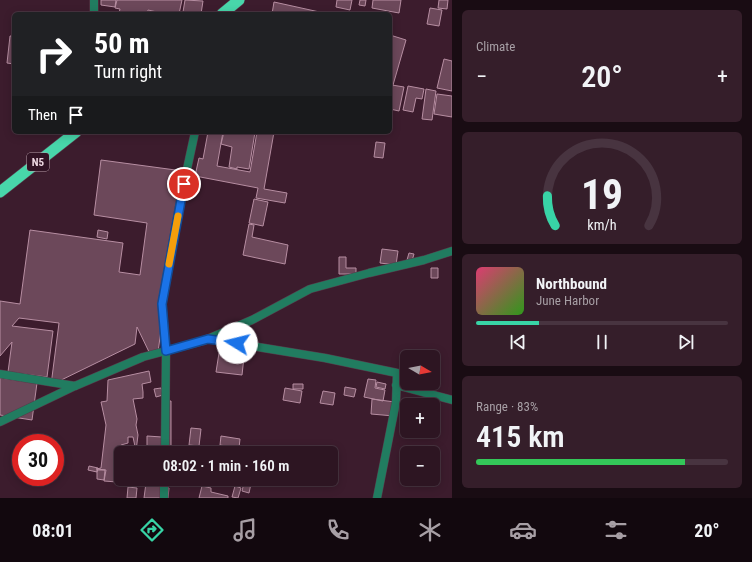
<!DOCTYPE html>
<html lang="en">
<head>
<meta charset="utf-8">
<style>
	:root { --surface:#2d1522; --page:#351e2a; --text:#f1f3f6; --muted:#a79fa5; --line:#483440; --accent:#38d4a6 }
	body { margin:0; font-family:"Roboto Condensed",sans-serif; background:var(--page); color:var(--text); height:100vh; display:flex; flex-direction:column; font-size:15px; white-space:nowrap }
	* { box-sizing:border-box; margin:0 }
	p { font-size:13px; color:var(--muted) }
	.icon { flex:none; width:22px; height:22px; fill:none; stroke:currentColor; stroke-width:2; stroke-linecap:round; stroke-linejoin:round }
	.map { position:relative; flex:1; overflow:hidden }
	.details { display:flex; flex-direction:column; gap:10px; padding:10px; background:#190c13; width:300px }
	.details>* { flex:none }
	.top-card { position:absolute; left:12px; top:12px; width:380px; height:122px; border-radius:6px; box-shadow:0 2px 10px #0003,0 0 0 1px var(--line); background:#202124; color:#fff; overflow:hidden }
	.needle { width:26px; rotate:100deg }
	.fabs { position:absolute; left:400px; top:350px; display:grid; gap:8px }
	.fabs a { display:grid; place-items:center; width:40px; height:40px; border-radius:6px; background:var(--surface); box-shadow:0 2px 10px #0003,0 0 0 1px var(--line); font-size:20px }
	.speed { position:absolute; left:12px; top:434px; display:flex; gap:8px; font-size:20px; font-weight:700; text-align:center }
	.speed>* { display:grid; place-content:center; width:52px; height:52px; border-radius:50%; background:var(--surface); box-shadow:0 2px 10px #0003,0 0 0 1px var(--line); line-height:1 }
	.speed .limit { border:6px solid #d22; background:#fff; color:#111 }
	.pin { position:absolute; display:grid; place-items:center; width:34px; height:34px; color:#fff; margin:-17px; border:2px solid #fff; border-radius:50%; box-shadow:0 1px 4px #0007 }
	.me { position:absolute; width:44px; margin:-22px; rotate:279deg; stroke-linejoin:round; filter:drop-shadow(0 0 3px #0008) }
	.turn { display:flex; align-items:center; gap:14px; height:84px; padding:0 16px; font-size:18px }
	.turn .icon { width:52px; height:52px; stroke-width:2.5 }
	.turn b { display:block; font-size:28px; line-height:34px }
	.then { display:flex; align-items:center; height:38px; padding:0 16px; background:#0003; gap:8px; font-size:15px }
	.big { font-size:30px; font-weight:600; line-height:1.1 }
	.details .widget { flex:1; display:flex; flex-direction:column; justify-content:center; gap:6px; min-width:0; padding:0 14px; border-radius:6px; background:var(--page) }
	.details .dial { align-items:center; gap:0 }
	.dial svg { height:104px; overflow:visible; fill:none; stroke:var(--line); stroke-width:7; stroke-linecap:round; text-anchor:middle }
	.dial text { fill:var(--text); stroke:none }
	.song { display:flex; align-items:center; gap:12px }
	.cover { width:48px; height:48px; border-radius:6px; background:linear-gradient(135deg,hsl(340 70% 55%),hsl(110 70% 35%)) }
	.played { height:4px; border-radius:2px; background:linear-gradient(90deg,var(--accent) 25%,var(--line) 25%) }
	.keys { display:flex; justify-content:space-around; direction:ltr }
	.heat { display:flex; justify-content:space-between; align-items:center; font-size:22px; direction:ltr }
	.charge { height:6px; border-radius:3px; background:linear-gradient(90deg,#34c759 83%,var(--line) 0) }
	.trip { position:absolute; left:114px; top:446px; width:224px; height:40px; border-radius:6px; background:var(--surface); box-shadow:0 2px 10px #0003,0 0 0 1px var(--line); font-weight:600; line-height:40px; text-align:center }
	.tab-bar { display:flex; height:64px; justify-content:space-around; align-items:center; background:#12080e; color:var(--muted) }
	.tab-bar .icon { width:28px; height:28px }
	.tab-bar .current { color:var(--accent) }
	.tab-bar b { font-size:18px; color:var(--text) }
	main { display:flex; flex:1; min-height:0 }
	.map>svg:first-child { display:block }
	.building { fill:#6c485a; stroke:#b78ea2 }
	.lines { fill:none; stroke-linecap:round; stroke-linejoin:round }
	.minor-casing { stroke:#583a4a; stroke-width:9 }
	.trunk-casing { stroke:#583a4a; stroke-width:12 }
	.minor { stroke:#217c60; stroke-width:8 }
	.trunk { stroke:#48d6aa; stroke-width:11 }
	.route-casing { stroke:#114b97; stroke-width:10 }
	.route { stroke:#1a73e8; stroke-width:7 }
	.slow { stroke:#f59e0b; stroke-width:7 }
	.labels { text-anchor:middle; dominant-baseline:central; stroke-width:4; stroke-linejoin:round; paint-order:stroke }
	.shield { fill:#311324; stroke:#b59ca8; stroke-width:1 }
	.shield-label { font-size:11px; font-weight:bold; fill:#edd7e1 }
</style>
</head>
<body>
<main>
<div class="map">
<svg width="452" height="498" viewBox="0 0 452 498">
	<rect width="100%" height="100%" fill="#3c1c2d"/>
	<path class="building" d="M101 0H116L115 7 101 5Z
		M117 0H182L179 14H166L148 10 147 14H123L119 13 120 9 115 8Z
		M185 0 203 1 201 14 183 12Z
		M337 0H352L350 10 336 7Z
		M360 0H366L365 6 359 5Z
		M373 0H401L399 13 372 8Z
		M439 0H448L447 9 438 8Z
		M274 2 324 13 323 14H272Z
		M430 8 442 10 439 26 427 24Z
		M390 35 406 40 391 92 390 91Z
		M10 36H14V64L7 63Z
		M444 59 452 61V91L437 88Z
		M392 85 404 87 399 111 390 109V96Z
		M408 86 424 89 422 99 416 98 413 112 403 110Z
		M426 89 436 91 432 120 422 119Z
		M437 94 452 96V117L434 114Z
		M208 132H223L217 166 250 172 257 132H274L264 189 287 193 285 203 256 198 258 188 195 176 199 158 203 159Z
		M224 132H255L249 169 237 167V169L229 167 232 147 221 144Z
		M376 142 385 143 383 158 374 157Z
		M101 160 183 171 158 352 151 356 137 327 135 344 51 385 59 323 19 318 12 326 53 331 47 377 8 372 12 342 0 356V301L20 304 30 230 123 243 119 272 140 275 147 223 94 215Z
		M254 199 268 202 263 226 249 223Z
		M249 224 254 225 252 237 288 245 285 264 243 255Z
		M98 230 108 232 107 239 97 237Z
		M382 249 398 251 396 265 380 263Z
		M409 253 414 254 412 261 407 260Z
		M339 257H346V268H356V274H339Z
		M431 268H438V278H431Z
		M219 353 244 357 242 375 216 372Z
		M149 371 151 382 142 384 143 392V398L133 399 137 419 136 425 138 435 136 451 133 437H128V443L121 445 117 482 104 481 106 470 96 469 101 468 106 425 101 402 107 401 108 380Z
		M0 378 37 383 32 420 0 415Z
		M368 379 376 380 375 388 385 390 383 401 364 397Z
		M377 382 386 384 385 389 376 387Z
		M293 384H303V389H293Z
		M345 387 356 389 354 397 344 395Z
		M161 388 163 395 156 397 154 389Z
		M285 388 302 391 300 403 283 400Z
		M323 391 335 393 333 405 320 403Z
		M372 399 395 402 394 416 371 414Z
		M163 401H171V453H155L156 448 147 449V436L162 437Z
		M191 428 201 429 199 446 189 445Z
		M425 431 432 432 431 437 424 435Z
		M221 436 240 439 239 448 220 445Z
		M18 451 21 452V460H17Z
		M89 466 98 468 97 472 88 470Z
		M97 470H105L104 480 97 479Z
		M147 479H171V485H147Z
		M245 479H252L249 493 242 491Z
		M146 483 169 488 168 498H144Z
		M202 486 211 488V492L228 496V498H199Z
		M235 486 241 488 238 498 232 497Z
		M128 487 137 488 136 498H127Z"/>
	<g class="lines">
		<g class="minor-casing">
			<path id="minor" d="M94 14V0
				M209 339 325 358 397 373 396 402 377 498
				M0 374 75 386
				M396 385 452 400
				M0 422 75 386 143 357 203 341 252 320 310 289 369 273 424 260 452 251
				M165 453 166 351 162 304 181 197 195 132
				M164 498V479"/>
		</g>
		<g class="trunk-casing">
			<path id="trunk" d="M222 14 239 0
				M0 192 76 132"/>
		</g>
		<use href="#minor" class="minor"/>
		<use href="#trunk" class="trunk"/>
	</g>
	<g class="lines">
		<g class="route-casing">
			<path id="route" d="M184 184 162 304 166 351 208 339 237 343"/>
		</g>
		<use href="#route" class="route"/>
		<path class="slow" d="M169 264 178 216"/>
	</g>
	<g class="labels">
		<rect class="shield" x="27" y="153" width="22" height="18" rx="3"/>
		<g class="shield-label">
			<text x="38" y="162">N5</text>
		</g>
	</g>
</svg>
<div class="fabs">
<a><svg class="needle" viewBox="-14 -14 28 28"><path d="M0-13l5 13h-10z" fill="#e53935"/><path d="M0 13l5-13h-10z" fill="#a79fa5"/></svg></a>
<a>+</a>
<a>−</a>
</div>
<div class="speed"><div class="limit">30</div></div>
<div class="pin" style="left:184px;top:184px;background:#d93025"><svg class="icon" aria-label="arrive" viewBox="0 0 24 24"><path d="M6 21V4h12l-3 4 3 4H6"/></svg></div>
<svg class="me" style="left:237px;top:343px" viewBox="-20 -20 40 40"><circle r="19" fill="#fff"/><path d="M0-13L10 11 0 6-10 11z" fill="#1a73e8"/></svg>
<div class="trip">08:02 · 1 min · 160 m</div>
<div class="top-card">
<div class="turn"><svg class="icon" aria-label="right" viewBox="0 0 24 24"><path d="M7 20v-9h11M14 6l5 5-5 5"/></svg><div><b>50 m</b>Turn right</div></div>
<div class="then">Then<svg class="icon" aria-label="arrive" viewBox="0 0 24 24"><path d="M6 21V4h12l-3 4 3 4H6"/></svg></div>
</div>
</div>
<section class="details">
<div class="widget"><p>Climate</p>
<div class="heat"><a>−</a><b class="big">20°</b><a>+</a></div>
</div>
<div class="widget dial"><svg viewBox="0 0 100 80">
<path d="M14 69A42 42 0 1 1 86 69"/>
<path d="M14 69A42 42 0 0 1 8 46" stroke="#38d4a6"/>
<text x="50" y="56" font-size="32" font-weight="700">19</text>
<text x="50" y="72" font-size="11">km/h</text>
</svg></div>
<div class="widget">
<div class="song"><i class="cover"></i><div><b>Northbound</b><p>June Harbor</p></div></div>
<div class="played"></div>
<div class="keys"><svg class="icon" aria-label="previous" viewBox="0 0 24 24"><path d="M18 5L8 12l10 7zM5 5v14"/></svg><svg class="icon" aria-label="pause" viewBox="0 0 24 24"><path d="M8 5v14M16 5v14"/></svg><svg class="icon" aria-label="next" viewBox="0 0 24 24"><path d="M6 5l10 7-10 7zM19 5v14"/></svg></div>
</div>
<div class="widget"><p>Range · 83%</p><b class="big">415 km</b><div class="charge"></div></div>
</section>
</main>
<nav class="tab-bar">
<b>08:01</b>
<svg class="icon current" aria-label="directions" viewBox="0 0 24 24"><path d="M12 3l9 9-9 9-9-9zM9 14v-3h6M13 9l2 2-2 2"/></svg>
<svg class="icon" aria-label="music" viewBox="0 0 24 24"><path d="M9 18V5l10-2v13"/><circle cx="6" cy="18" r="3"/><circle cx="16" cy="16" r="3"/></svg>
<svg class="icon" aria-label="phone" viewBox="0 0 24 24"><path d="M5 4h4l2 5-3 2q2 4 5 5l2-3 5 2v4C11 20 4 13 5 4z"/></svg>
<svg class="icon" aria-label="climate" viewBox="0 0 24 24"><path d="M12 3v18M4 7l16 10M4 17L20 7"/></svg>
<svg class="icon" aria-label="car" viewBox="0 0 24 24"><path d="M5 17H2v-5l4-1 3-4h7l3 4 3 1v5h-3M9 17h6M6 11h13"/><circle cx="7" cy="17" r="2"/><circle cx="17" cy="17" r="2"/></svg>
<svg class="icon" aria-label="filters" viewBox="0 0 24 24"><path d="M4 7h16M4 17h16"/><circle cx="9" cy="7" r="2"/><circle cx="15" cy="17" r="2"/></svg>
<b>20°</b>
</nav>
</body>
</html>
